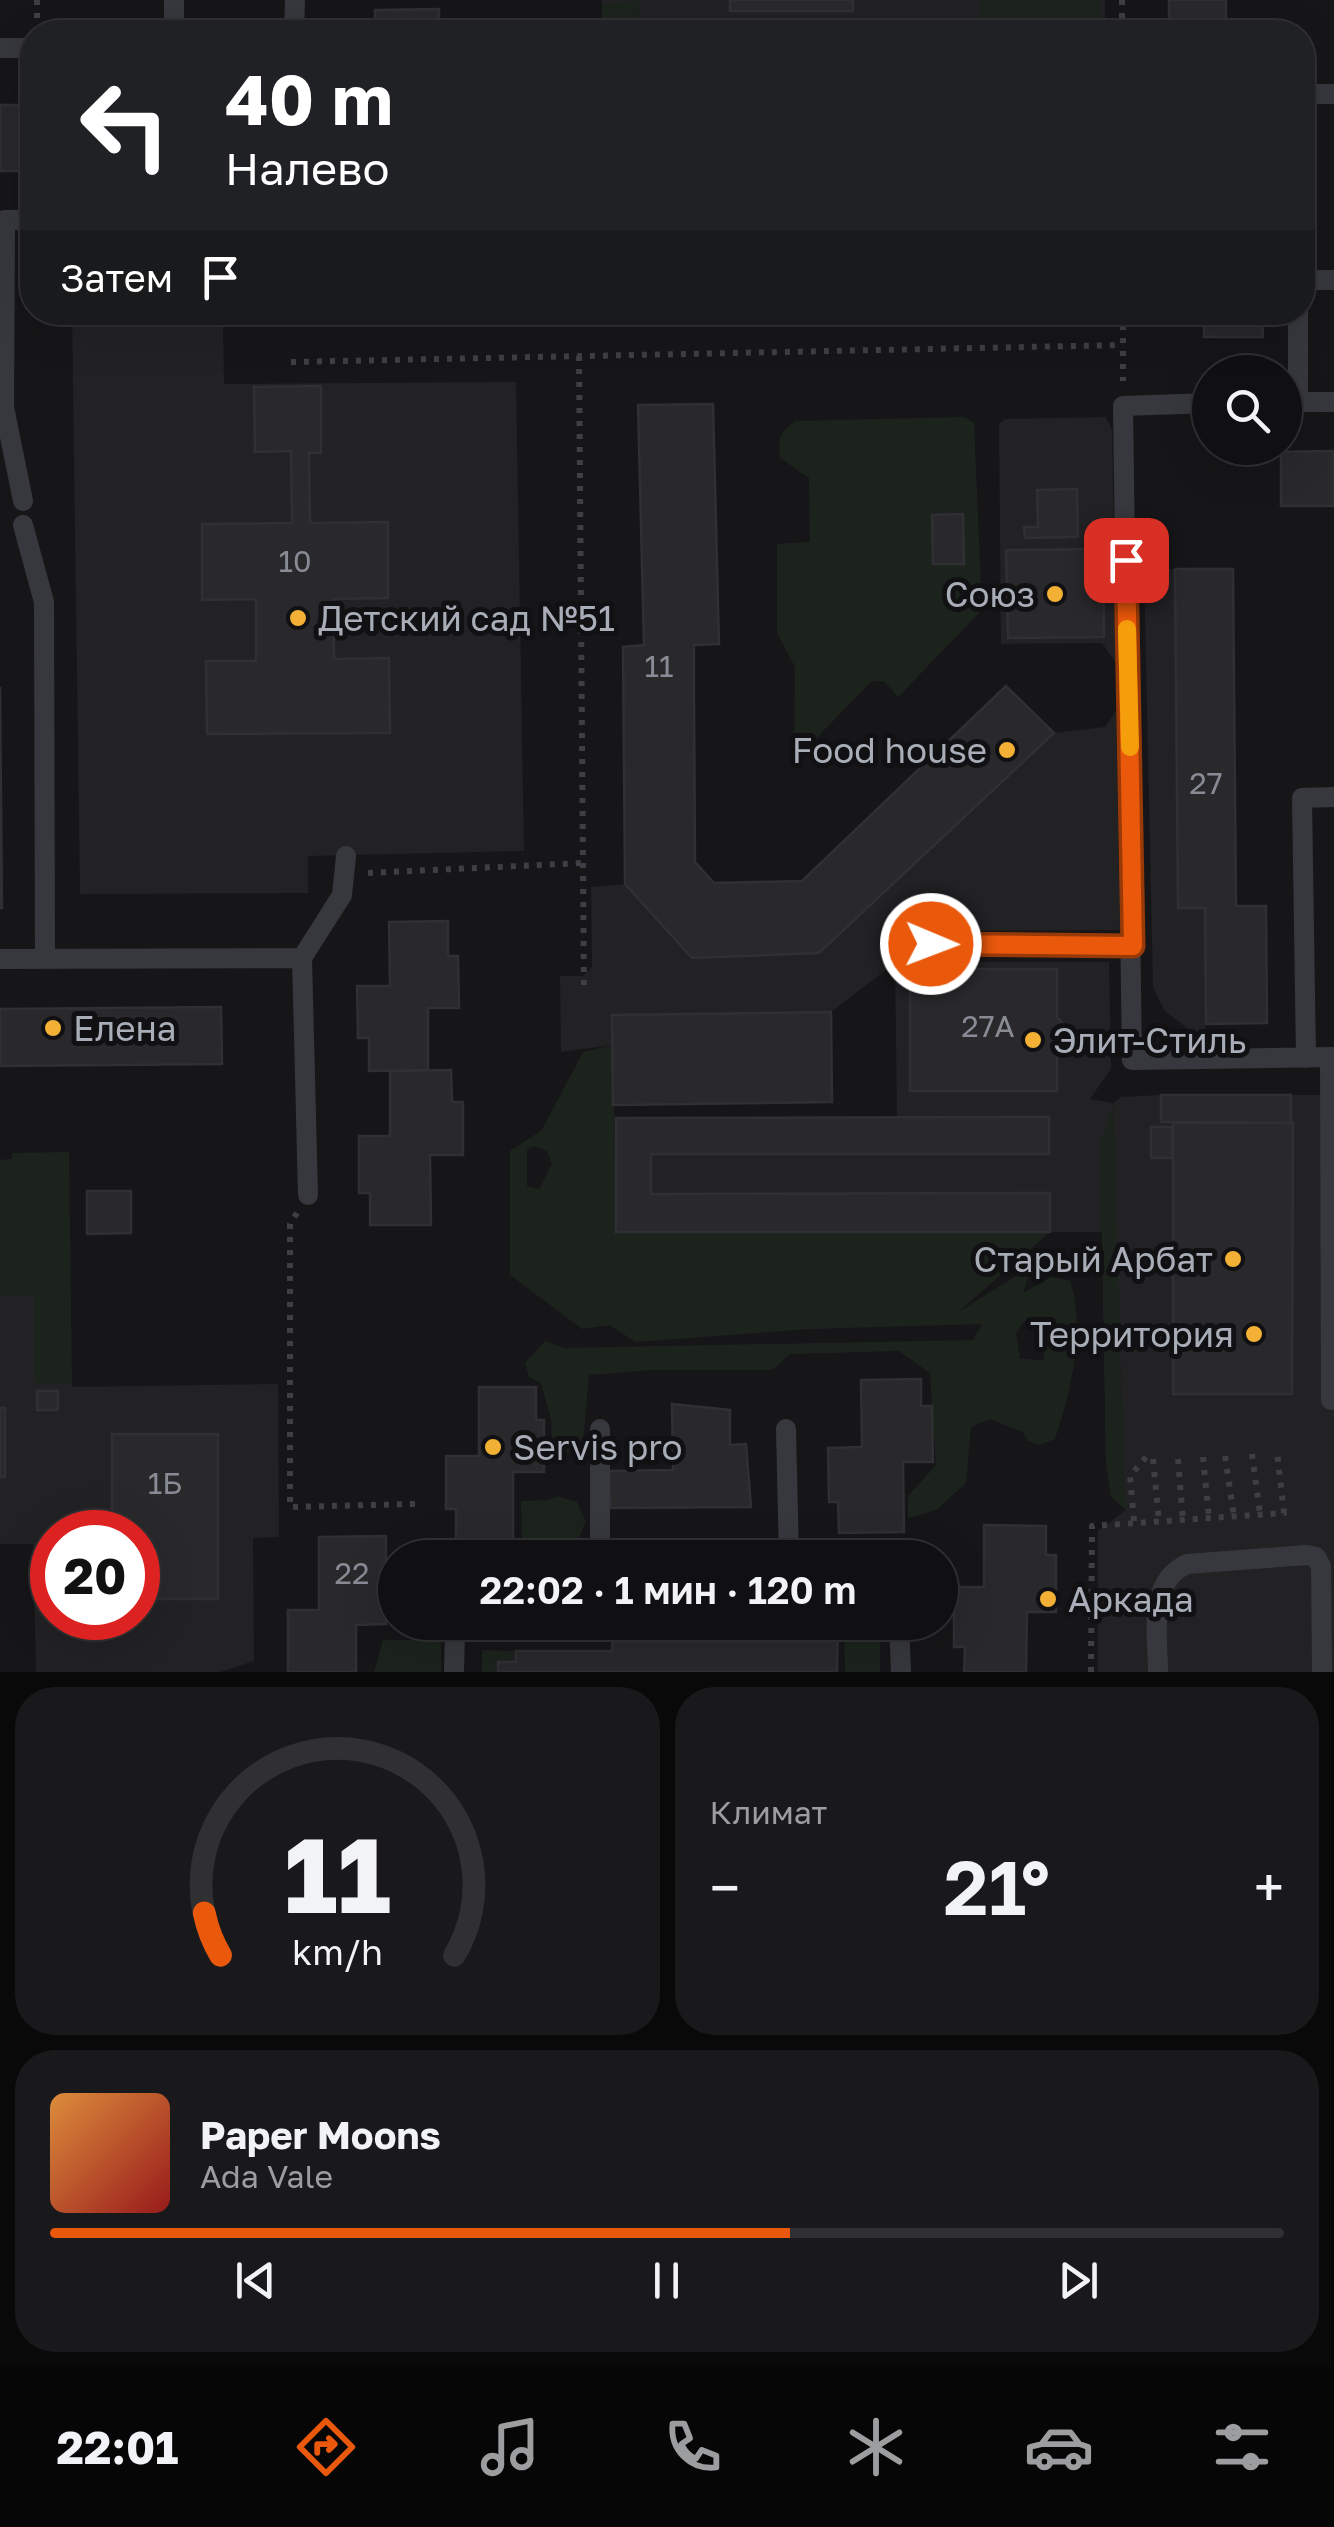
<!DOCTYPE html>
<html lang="ru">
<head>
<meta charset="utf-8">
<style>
	:root { --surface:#101012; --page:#19191b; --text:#f1f3f6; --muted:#9c9d9f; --line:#303032; --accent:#ea580c }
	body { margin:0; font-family:"Golos Text",sans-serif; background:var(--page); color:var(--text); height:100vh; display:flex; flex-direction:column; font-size:38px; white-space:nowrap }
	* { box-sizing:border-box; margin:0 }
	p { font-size:32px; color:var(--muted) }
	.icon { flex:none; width:55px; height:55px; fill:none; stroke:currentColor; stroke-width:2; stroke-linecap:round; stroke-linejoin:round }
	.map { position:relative; height:1672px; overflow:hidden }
	.sheet { display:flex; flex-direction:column; gap:15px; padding:15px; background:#09090a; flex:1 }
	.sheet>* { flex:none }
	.hud { position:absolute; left:20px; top:20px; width:1295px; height:305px; border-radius:40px; box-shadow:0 10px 40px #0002,0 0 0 2px var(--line); background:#202124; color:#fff; overflow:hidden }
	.controls { position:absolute; left:1192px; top:355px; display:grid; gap:20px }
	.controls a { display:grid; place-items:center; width:110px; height:110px; border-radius:50%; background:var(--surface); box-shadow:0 10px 40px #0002,0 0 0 2px var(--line); font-size:50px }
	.speed { position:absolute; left:30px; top:1510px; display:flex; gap:20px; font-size:50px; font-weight:700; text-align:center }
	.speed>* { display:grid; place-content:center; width:130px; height:130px; border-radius:50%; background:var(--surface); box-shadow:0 10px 40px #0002,0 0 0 2px var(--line); line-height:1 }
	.speed .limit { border:15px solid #d22; background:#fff; color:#111 }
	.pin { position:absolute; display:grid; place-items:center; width:85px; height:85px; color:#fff; margin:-42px; border-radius:20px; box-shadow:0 5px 15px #0006 }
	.me { position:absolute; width:110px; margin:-55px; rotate:91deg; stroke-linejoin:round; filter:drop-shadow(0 0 8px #0008) }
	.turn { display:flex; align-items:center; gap:35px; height:210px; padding:0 40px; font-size:45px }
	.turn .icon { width:130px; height:130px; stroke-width:2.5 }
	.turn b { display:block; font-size:70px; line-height:85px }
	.then { display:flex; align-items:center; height:95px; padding:0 40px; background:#0003; gap:20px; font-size:38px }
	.big { font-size:75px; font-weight:600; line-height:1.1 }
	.sheet .card { flex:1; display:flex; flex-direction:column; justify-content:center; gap:15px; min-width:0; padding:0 35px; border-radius:40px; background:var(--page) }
	.sheet .dial { align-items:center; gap:0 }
	.dial svg { height:260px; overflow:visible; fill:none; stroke:var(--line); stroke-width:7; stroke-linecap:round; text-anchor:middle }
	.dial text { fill:var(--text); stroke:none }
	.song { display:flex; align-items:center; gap:30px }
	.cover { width:120px; height:120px; border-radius:15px; background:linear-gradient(135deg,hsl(30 70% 55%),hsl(0 70% 35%)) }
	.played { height:10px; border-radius:5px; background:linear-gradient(90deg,var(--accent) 60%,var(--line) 60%) }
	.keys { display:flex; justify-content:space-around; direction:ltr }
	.heat { display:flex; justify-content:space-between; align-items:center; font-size:55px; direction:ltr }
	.sheet .tiles { flex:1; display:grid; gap:15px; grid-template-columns:1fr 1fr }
	.card:last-child { grid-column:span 2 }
	.trip { position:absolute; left:378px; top:1540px; width:580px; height:100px; border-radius:50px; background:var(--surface); box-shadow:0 10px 40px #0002,0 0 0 2px var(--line); font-weight:600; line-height:100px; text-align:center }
	.dock { display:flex; height:160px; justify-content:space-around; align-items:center; background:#060607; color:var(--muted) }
	.dock .icon { width:70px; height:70px }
	.dock .on { color:var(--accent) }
	.dock b { font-size:45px; color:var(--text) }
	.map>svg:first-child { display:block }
	.built { fill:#222225; fill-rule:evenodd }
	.green { fill:#1c231d; fill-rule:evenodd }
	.building { fill:#29292c; stroke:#303034; stroke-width:2.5 }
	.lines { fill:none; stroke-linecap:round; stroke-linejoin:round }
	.path { stroke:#3d3f44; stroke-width:6; stroke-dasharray:5 8; stroke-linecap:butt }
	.lane { stroke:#37383d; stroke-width:20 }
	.route-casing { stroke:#983908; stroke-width:25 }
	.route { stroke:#ea580c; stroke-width:18 }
	.slow { stroke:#f59e0b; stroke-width:18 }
	.poi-dot { fill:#f2b134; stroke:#111113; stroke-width:4 }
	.labels { text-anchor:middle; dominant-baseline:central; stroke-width:10; stroke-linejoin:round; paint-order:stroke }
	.number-label { font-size:30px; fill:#888b94 }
	.poi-label { font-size:35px; fill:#a8adb8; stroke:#111113; text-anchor:start }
</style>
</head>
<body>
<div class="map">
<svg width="1334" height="1672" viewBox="0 0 1334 1672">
	<rect width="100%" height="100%" fill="#161618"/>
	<path class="built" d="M602 0H1105V32H602Z
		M72 313H223L224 384 516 382 524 851 308 856V893L80 894Z
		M1106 417 1112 430 1116 663 1102 643 1001 644 999 424 1005 419Z
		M1144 569H1175L1178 907 1205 908V1034L1192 1032 1164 1010 1153 987Z
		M1116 711 1120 930 901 931 895 962H1109L1111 1069 1090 1099 1113 1103 1121 1097 1161 1095H1334V1672H1098V1531L1126 1510 1111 1497 1106 1462 1102 1232H616V1118L897 1117 895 963 831 1012 613 1015V1045L561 1052 560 976H583L592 967 591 887 625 884 692 958 819 953 1054 733 1105 727Z
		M0 1295H34L35 1383H72L73 1387 278 1384 279 1537 253 1538 254 1661 220 1672H36L33 1544H0ZM52 1532H138V1618H52Z"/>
	<path class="green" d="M980 0H1098L1105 32H980Z
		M639 1 641 32H602V3Z
		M964 417 974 423 982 610 898 697 884 681H872L794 761 795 667 777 633V544L810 542 809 478 780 458C777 440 780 431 796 421ZM962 514 964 563 933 564 932 515Z
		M613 1045 616 1232H1050L957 1313 1032 1266 1023 1293 1051 1277 1070 1281C1086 1329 1071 1392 1055 1439L1040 1445 1028 1441 1023 1432 990 1419 971 1427 966 1483 936 1510 908 1518V1496L936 1465 930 1373 899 1351 790 1354 772 1370H652L589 1375 583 1442 563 1456 553 1454 551 1419 541 1383 529 1377 525 1363 545 1341 564 1348 973 1340 982 1324 810 1329 635 1342 610 1325 582 1329 510 1275V1151L542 1130 583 1052ZM534 1146 547 1151 552 1164 539 1189 527 1186V1150ZM1024 1321 1034 1323 1047 1336 1043 1360 1020 1359 1016 1334Z
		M1113 1103 1124 1476 1127 1510 1111 1497 1106 1462 1101 1175 1102 1139Z
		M69 1152 72 1383H34V1295H0V1160L12 1159V1153Z
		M557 1496 577 1502 586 1522C573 1557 556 1558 522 1557L521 1501 548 1500Z
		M463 1546 514 1547V1557H457Z
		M844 1623H880V1672H845Z
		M383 1640H441V1672H374Z
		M482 1650 516 1651V1662H498V1672H482Z"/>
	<path class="building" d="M730 0H853V11H730Z
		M1169 0H1226V32H1169Z
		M439 9V32H375V10Z
		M0 105H32V171H0Z
		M348 312H415V322H348Z
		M1204 312H1262L1263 337H1204Z
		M321 386V453H309L310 523 388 522V598L333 599 334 659 389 658 390 733 207 734 206 661H256V599L202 600V524L292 523 291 451 255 452 254 387Z
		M713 404 719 644 694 645V699L695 862 714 883 802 881 1006 686 1054 733 819 953 692 958 625 884 623 647 644 645 638 405Z
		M1327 451H1334V506H1281V452Z
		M1077 489 1078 537 1025 538 1024 527H1038L1037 490Z
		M963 514 964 564H933L932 515Z
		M1103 549 1104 637 1008 638 1006 550Z
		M1175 569H1233L1236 906H1266L1267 1023 1206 1024 1205 908H1178Z
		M0 687 2 908H0Z
		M448 921V956H458L459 1008H428V1070L369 1071V1038H358L357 986H390L389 922Z
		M910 969H1057V1017L1075 1035 1057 1054V1091H910Z
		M221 1007 222 1064 0 1066V1009Z
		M831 1012 832 1102 613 1105 612 1015Z
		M451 1070 452 1102H463V1155H430L431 1225H370V1193H359V1136H390V1071Z
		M1161 1095H1291V1123L1161 1122Z
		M1049 1117V1154H651V1194L1050 1193V1232H616V1118Z
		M1173 1123H1293L1292 1394H1173Z
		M1151 1127H1172V1158H1151Z
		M87 1191H131V1233L87 1234Z
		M921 1379V1406H932L933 1462H903L904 1532 839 1533 838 1502H829L828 1448 862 1447 861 1380Z
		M479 1387H536V1420H544V1472H513V1542H456V1509H446V1456H479Z
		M37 1391H58V1410H37Z
		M672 1404 730 1410V1445L746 1444 751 1507 610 1508 609 1471 673 1470Z
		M0 1408H5V1477H0Z
		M112 1434H218V1599H138V1532H112Z
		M984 1525 1046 1526V1555H1056V1612H1027L1026 1672H964L965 1647H954V1587H984Z
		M386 1536V1624L356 1625V1672H288V1610H319V1537Z
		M613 1622H838L837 1672H498V1662H516V1651H612Z"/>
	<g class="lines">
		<path class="path" d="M37 0V26
			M1122 0V32
			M1123 312V381
			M579 356 584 992
			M291 362 1123 345
			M368 873 583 863
			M297 1213 290 1224V1507L415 1504
			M1252 1454 1260 1514
			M1225 1456 1234 1516
			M1203 1457 1209 1518
			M1153 1459 1159 1521
			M1178 1459 1183 1520
			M1134 1521 1130 1476 1147 1456
			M1091 1672 1092 1526 1284 1513 1277 1452"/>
		<path class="lane" d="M174 0V32
			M294 32 295 0
			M0 48H32
			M1302 94H1334
			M1302 280H1334
			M1298 312V402
			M1287 402H1334
			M1210 403 1123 406 1132 1060 1334 1057
			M23 501 4 407 5 220H32
			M23 525 44 602 45 959
			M896 944 1133 946
			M302 958 342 895 346 856
			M0 959 302 958 308 1195
			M1330 1057 1331 1400
			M1306 1058 1302 798 1334 797
			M600 1429V1558
			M786 1429 789 1558
			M899 1622 901 1672
			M454 1672 455 1632 461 1622
			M1158 1672C1158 1635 1147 1582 1187 1564L1307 1555 1316 1557 1321 1566 1322 1672"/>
	</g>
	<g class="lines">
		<g class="route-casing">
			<path id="route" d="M931 944 1133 946 1126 560"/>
		</g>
		<use href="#route" class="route"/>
		<path class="slow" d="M1127 629 1130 747"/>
	</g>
	<g class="poi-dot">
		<circle cx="1055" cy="594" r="10"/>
		<circle cx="298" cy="618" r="10"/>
		<circle cx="1007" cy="750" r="10"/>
		<circle cx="53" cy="1028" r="10"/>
		<circle cx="1033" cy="1040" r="10"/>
		<circle cx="1233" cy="1259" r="10"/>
		<circle cx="1254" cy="1334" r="10"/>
		<circle cx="493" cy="1447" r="10"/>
		<circle cx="1048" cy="1599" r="10"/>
	</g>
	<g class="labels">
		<g class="number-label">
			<text x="295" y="561">10</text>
			<text x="659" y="666">11</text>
			<text x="1206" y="783">27</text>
			<text x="988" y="1026">27А</text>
			<text x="165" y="1483">1Б</text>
			<text x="352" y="1573">22</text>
		</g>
		<g class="poi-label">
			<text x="1035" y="594" text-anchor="end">Союз</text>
			<text x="318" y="618">Детский сад №51</text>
			<text x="987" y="750" text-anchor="end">Food house</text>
			<text x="73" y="1028">Елена</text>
			<text x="1053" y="1040">Элит-Стиль</text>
			<text x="1213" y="1259" text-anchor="end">Старый Арбат</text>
			<text x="1234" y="1334" text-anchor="end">Территория</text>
			<text x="513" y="1447">Servis pro</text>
			<text x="1068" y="1599">Аркада</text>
		</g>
	</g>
</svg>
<div class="controls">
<a><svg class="icon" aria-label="search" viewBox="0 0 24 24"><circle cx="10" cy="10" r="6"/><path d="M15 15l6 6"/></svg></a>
</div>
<div class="speed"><div class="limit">20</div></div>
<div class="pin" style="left:1126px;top:560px;background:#d93025"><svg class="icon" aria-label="arrive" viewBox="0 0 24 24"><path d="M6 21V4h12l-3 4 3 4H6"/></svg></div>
<svg class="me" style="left:931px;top:944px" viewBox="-20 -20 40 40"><circle r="17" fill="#ea580c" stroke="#fff" stroke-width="3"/><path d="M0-11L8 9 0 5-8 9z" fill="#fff"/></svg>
<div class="trip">22:02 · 1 мин · 120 m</div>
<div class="hud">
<div class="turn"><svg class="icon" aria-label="left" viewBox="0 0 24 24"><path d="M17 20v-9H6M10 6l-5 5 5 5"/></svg><div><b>40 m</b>Налево</div></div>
<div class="then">Затем<svg class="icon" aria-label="arrive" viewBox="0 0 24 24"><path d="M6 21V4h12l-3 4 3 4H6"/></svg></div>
</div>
</div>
<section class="sheet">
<div class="tiles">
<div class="card dial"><svg viewBox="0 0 100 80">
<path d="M14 69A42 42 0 1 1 86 69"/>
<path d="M14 69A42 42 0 0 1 9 56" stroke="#ea580c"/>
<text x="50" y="56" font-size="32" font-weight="700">11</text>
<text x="50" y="72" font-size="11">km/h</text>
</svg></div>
<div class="card"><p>Климат</p>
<div class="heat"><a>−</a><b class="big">21°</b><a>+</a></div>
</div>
<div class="card">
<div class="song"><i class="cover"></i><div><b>Paper Moons</b><p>Ada Vale</p></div></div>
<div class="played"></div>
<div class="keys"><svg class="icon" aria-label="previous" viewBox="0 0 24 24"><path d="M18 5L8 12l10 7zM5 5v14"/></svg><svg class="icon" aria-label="pause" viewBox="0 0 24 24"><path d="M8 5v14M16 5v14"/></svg><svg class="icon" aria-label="next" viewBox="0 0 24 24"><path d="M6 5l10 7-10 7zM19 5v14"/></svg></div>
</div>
</div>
</section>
<nav class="dock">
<b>22:01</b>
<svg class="icon on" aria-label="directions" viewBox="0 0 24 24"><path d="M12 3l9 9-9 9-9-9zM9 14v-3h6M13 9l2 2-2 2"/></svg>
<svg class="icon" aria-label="music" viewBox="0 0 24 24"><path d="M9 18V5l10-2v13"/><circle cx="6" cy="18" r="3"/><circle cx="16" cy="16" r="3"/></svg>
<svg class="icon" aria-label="phone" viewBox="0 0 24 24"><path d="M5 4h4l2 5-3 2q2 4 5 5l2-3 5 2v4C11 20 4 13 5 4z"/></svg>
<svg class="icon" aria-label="climate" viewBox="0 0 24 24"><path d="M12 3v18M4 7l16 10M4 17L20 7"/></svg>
<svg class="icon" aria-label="car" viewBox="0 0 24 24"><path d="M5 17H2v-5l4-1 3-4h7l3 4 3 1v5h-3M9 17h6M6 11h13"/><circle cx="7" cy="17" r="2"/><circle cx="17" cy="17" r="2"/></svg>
<svg class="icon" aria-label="filters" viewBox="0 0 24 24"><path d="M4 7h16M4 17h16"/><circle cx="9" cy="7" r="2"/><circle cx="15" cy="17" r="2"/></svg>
</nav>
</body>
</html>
